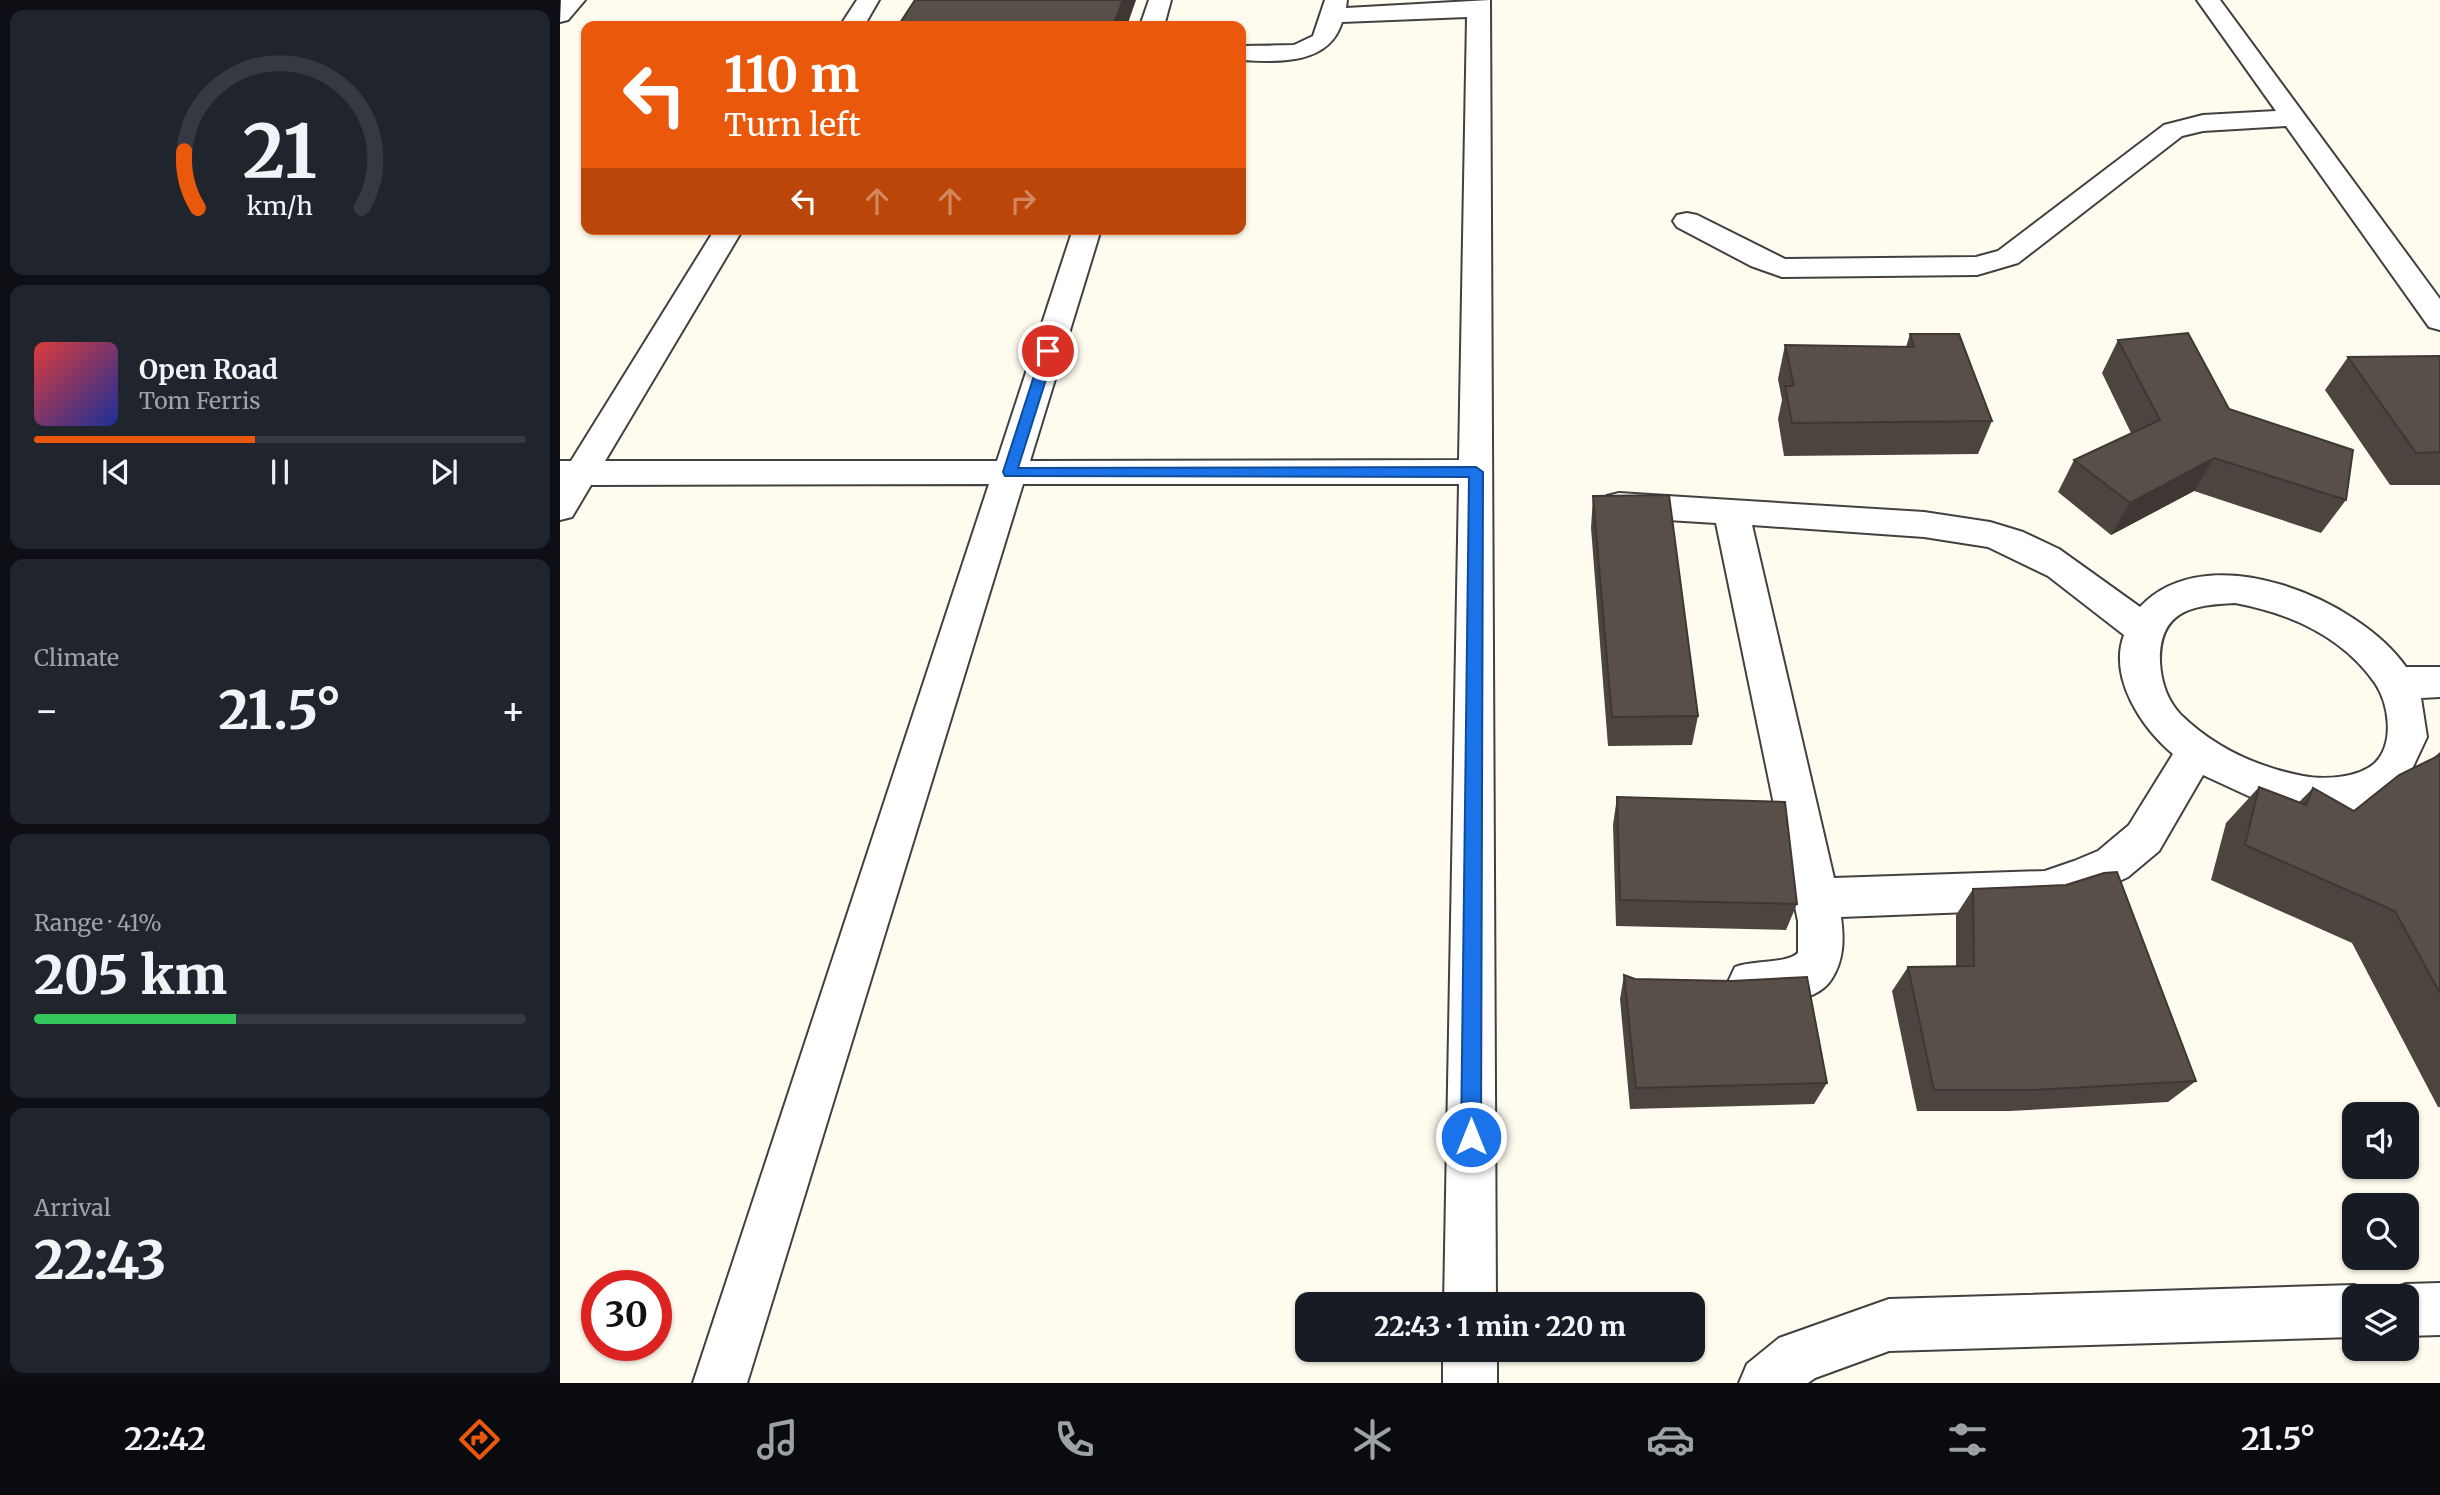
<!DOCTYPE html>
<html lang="en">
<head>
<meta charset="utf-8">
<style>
	:root { --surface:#171b24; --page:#20242c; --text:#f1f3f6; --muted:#9ea1a6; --line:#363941; --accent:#ea580c }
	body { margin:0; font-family:Merriweather,serif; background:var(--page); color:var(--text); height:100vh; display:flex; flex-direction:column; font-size:26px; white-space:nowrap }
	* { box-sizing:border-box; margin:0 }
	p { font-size:23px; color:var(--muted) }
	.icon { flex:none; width:38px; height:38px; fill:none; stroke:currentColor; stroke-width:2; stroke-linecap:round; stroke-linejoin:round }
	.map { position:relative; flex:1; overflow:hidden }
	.panel { display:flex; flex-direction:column; gap:10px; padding:10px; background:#0d0f14; width:560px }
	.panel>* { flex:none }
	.hud { position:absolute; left:21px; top:21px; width:665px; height:214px; border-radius:14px; box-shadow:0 2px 5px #0004; background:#ea580c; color:#fff; overflow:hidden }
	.tools { position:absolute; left:1782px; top:1102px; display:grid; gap:14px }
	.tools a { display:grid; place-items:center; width:77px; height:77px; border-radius:14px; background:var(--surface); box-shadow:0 2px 5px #0004; font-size:35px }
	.speed { position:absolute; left:21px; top:1270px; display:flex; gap:14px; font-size:35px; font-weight:700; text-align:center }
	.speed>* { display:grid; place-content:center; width:91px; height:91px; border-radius:50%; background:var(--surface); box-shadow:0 2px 5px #0004; line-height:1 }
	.speed .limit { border:10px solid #d22; background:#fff; color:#111 }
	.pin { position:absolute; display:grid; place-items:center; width:60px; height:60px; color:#fff; margin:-30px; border:4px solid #fff; border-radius:50%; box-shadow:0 2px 7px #0007 }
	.me { position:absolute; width:77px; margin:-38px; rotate:0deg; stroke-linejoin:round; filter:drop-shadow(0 0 5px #0008) }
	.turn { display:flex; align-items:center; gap:24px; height:147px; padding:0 28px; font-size:32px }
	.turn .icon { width:91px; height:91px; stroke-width:2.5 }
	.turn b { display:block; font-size:49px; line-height:60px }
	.lanes { display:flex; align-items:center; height:66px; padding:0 28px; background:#0003; justify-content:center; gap:35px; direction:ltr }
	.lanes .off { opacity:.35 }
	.big { font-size:52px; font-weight:800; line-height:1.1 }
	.panel .card { flex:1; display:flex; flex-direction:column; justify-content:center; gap:10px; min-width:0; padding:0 24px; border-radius:14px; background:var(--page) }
	.panel .dial { align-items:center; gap:0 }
	.dial svg { height:182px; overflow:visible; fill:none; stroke:var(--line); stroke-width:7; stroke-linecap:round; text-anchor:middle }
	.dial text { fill:var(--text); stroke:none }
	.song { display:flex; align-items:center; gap:21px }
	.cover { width:84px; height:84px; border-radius:10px; background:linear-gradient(135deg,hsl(0 70% 55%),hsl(230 70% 35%)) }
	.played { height:7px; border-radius:4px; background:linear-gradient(90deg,var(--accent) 45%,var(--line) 45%) }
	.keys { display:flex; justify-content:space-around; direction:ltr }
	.heat { display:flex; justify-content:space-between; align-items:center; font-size:38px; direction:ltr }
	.charge { height:10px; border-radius:5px; background:linear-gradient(90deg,#34c759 41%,var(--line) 0) }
	.trip { position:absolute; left:735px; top:1292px; width:410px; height:70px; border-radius:14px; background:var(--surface); box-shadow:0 2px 5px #0004; font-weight:800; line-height:70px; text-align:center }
	.tabs { display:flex; height:112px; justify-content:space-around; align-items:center; background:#090b0e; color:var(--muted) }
	.tabs .icon { width:49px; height:49px }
	.tabs .active { color:var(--accent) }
	.tabs b { font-size:32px; color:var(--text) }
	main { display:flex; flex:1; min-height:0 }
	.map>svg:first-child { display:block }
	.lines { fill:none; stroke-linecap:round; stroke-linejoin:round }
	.minor-casing { stroke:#414141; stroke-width:4 }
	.minor { fill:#fff; fill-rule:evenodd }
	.wall { fill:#4c443f }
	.shaded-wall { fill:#3e3733 }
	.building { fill:#584f49; stroke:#3e3733; stroke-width:2 }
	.route { fill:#1a73e8; stroke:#114b97; stroke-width:2 }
</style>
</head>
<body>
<main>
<section class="panel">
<div class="card dial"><svg viewBox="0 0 100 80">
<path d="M14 69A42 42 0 1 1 86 69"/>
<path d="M14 69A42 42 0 0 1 8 44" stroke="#ea580c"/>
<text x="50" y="56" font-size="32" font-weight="700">21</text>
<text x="50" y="72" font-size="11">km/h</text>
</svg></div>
<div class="card">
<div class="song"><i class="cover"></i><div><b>Open Road</b><p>Tom Ferris</p></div></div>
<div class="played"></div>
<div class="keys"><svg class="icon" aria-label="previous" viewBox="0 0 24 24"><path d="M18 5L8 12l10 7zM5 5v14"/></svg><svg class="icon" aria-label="pause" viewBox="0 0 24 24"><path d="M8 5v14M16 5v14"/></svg><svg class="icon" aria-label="next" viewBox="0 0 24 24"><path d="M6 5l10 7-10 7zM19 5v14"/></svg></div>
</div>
<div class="card"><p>Climate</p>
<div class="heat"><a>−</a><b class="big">21.5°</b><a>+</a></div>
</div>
<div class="card"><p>Range · 41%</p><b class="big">205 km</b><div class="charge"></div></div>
<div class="card"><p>Arrival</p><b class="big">22:43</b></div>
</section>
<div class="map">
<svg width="1880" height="1383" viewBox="0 0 1880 1383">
	<rect width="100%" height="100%" fill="#fffcef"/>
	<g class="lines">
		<g class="minor-casing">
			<path id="minor" d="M1 0H25L8 20 0 22Z
				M297 0H319L304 26H280Z
				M589 0H611L604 26H580Z
				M765 0H787L786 8 930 0 936 1304H884L899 484H463L187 1383H133L429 484 31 485 12 517 0 520V461H11L155 229H183L45 461H437L513 229H541L470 461 899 460 907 17 782 22C769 65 719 62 681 60V46L734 45 753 36Z
				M1637 0H1660L1880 299V330L1869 327 1726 126 1643 131 1622 136 1458 263 1417 275 1222 277 1191 266 1117 227 1113 221 1117 215 1127 213 1137 215 1225 259 1416 257 1438 251 1604 125 1643 115 1716 111Z
				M1059 493 1364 512 1430 522 1463 532 1499 549 1580 607C1647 535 1799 599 1846 667H1880V697L1861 698 1867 737 1844 786 1809 805 1794 810 1747 812 1695 799 1643 775 1599 851 1568 877 1538 891 1485 909 1281 917C1284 939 1284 961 1271 980 1255 1005 1200 1007 1175 997L1168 982 1175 967C1193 960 1226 964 1238 953V921L1156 523 1059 517 1047 514 1042 505 1047 496ZM1192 525 1364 537 1428 547 1488 576 1564 635C1548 678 1582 728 1613 754L1569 825 1538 851 1514 861 1485 871 1274 878ZM1675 603C1729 613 1782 636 1815 683 1829 704 1835 743 1815 763 1799 778 1764 780 1743 776 1697 767 1655 748 1621 715 1607 700 1601 682 1600 662 1599 611 1631 605 1675 603Z
				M1880 1283V1335L1846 1336V1297H1825L1827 1291 1846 1284Z
				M1794 1285 1813 1292 1814 1297H1794V1337L1329 1351 1255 1378 1248 1383H1179L1187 1364 1219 1338 1329 1299Z
				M883 1349H937V1383H883Z"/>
		</g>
		<use href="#minor" class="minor"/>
	</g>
	<path class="wall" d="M1350 334 1432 421 1418 454 1224 456 1218 419 1222 400 1218 379 1225 345 1346 347Z
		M1558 340 1669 409 1786 500 1761 533 1634 491 1551 535 1498 492 1514 460 1571 433 1542 373Z
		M1880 356V485H1830L1765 390 1788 357Z
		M1033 496 1138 716 1132 745 1048 746 1031 528Z
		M1880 752V1107H1878L1792 943 1651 880 1666 823 1699 787 1739 802 1753 788 1794 811 1873 758Z
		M1057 797 1237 904 1226 930 1056 926 1053 825Z
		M1413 889 1636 1081 1608 1102 1450 1111H1357L1332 991 1348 967 1396 966V915Z
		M1064 975 1267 1083 1254 1104 1070 1109 1060 999Z"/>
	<path class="shaded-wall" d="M563 0H576L567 26H553Z
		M1654 458 1634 491 1551 535 1570 503Z"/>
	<path class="building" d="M355 0H563L553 26H338Z
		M1628 333 1669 409 1793 450 1786 500 1654 458 1570 503 1514 460 1600 420 1558 340Z
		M1350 334H1399L1432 421 1232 423 1225 386H1234L1225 345 1354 347Z
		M1880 356V452L1856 453 1788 357Z
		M1109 495 1138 716 1052 717 1033 496Z
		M1880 755V993L1835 911 1685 845 1699 787 1746 805 1753 788 1794 811 1839 775Z
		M1057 797 1225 802 1237 904 1060 900Z
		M1557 872 1636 1081 1472 1090H1374L1348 967 1414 966 1413 889 1506 885 1544 873Z
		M1064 975 1075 979 1172 981 1247 977 1267 1083 1076 1088Z"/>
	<path class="route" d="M488 347 495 351 458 468 916 467 923 472 921 1137 918 1144 911 1147 904 1144 901 1137 909 477 445 476 443 472 482 351Z"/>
</svg>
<div class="tools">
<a><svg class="icon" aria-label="sound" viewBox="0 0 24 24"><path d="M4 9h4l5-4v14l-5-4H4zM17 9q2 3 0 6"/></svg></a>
<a><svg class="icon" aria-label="search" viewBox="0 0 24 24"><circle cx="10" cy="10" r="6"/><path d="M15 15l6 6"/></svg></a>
<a><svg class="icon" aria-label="layers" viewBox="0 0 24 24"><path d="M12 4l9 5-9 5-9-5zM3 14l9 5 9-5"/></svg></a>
</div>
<div class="speed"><div class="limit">30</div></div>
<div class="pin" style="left:488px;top:351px;background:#d93025"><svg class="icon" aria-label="arrive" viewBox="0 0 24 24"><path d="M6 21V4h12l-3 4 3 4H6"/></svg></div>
<svg class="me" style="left:911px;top:1137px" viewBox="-20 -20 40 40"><circle r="17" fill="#1a73e8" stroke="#fff" stroke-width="3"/><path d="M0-11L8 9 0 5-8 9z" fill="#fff"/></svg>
<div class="trip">22:43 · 1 min · 220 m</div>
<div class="hud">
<div class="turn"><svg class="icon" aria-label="left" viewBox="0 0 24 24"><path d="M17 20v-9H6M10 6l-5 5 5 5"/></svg><div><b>110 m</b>Turn left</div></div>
<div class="lanes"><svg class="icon" aria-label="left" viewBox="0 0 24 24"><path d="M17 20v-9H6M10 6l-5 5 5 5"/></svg><svg class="icon off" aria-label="ahead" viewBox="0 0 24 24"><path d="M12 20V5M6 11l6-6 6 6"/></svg><svg class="icon off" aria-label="ahead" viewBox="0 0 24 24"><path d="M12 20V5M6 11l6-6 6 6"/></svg><svg class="icon off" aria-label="right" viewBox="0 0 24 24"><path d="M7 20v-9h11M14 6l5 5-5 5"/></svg></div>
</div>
</div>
</main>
<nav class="tabs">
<b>22:42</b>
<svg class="icon active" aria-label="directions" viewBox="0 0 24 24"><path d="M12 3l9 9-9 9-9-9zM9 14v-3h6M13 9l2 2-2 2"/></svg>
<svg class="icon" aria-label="music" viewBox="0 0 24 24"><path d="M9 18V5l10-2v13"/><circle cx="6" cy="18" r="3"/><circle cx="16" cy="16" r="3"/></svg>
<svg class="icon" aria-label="phone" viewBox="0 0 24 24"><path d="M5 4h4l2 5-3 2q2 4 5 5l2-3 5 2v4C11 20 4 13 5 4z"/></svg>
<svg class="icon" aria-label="climate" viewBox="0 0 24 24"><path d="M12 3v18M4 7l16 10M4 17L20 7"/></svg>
<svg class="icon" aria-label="car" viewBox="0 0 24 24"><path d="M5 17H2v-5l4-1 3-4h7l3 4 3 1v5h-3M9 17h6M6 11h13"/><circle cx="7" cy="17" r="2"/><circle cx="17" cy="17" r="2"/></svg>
<svg class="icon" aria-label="filters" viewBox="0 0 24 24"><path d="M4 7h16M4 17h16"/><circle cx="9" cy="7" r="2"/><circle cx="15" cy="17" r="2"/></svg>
<b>21.5°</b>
</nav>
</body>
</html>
